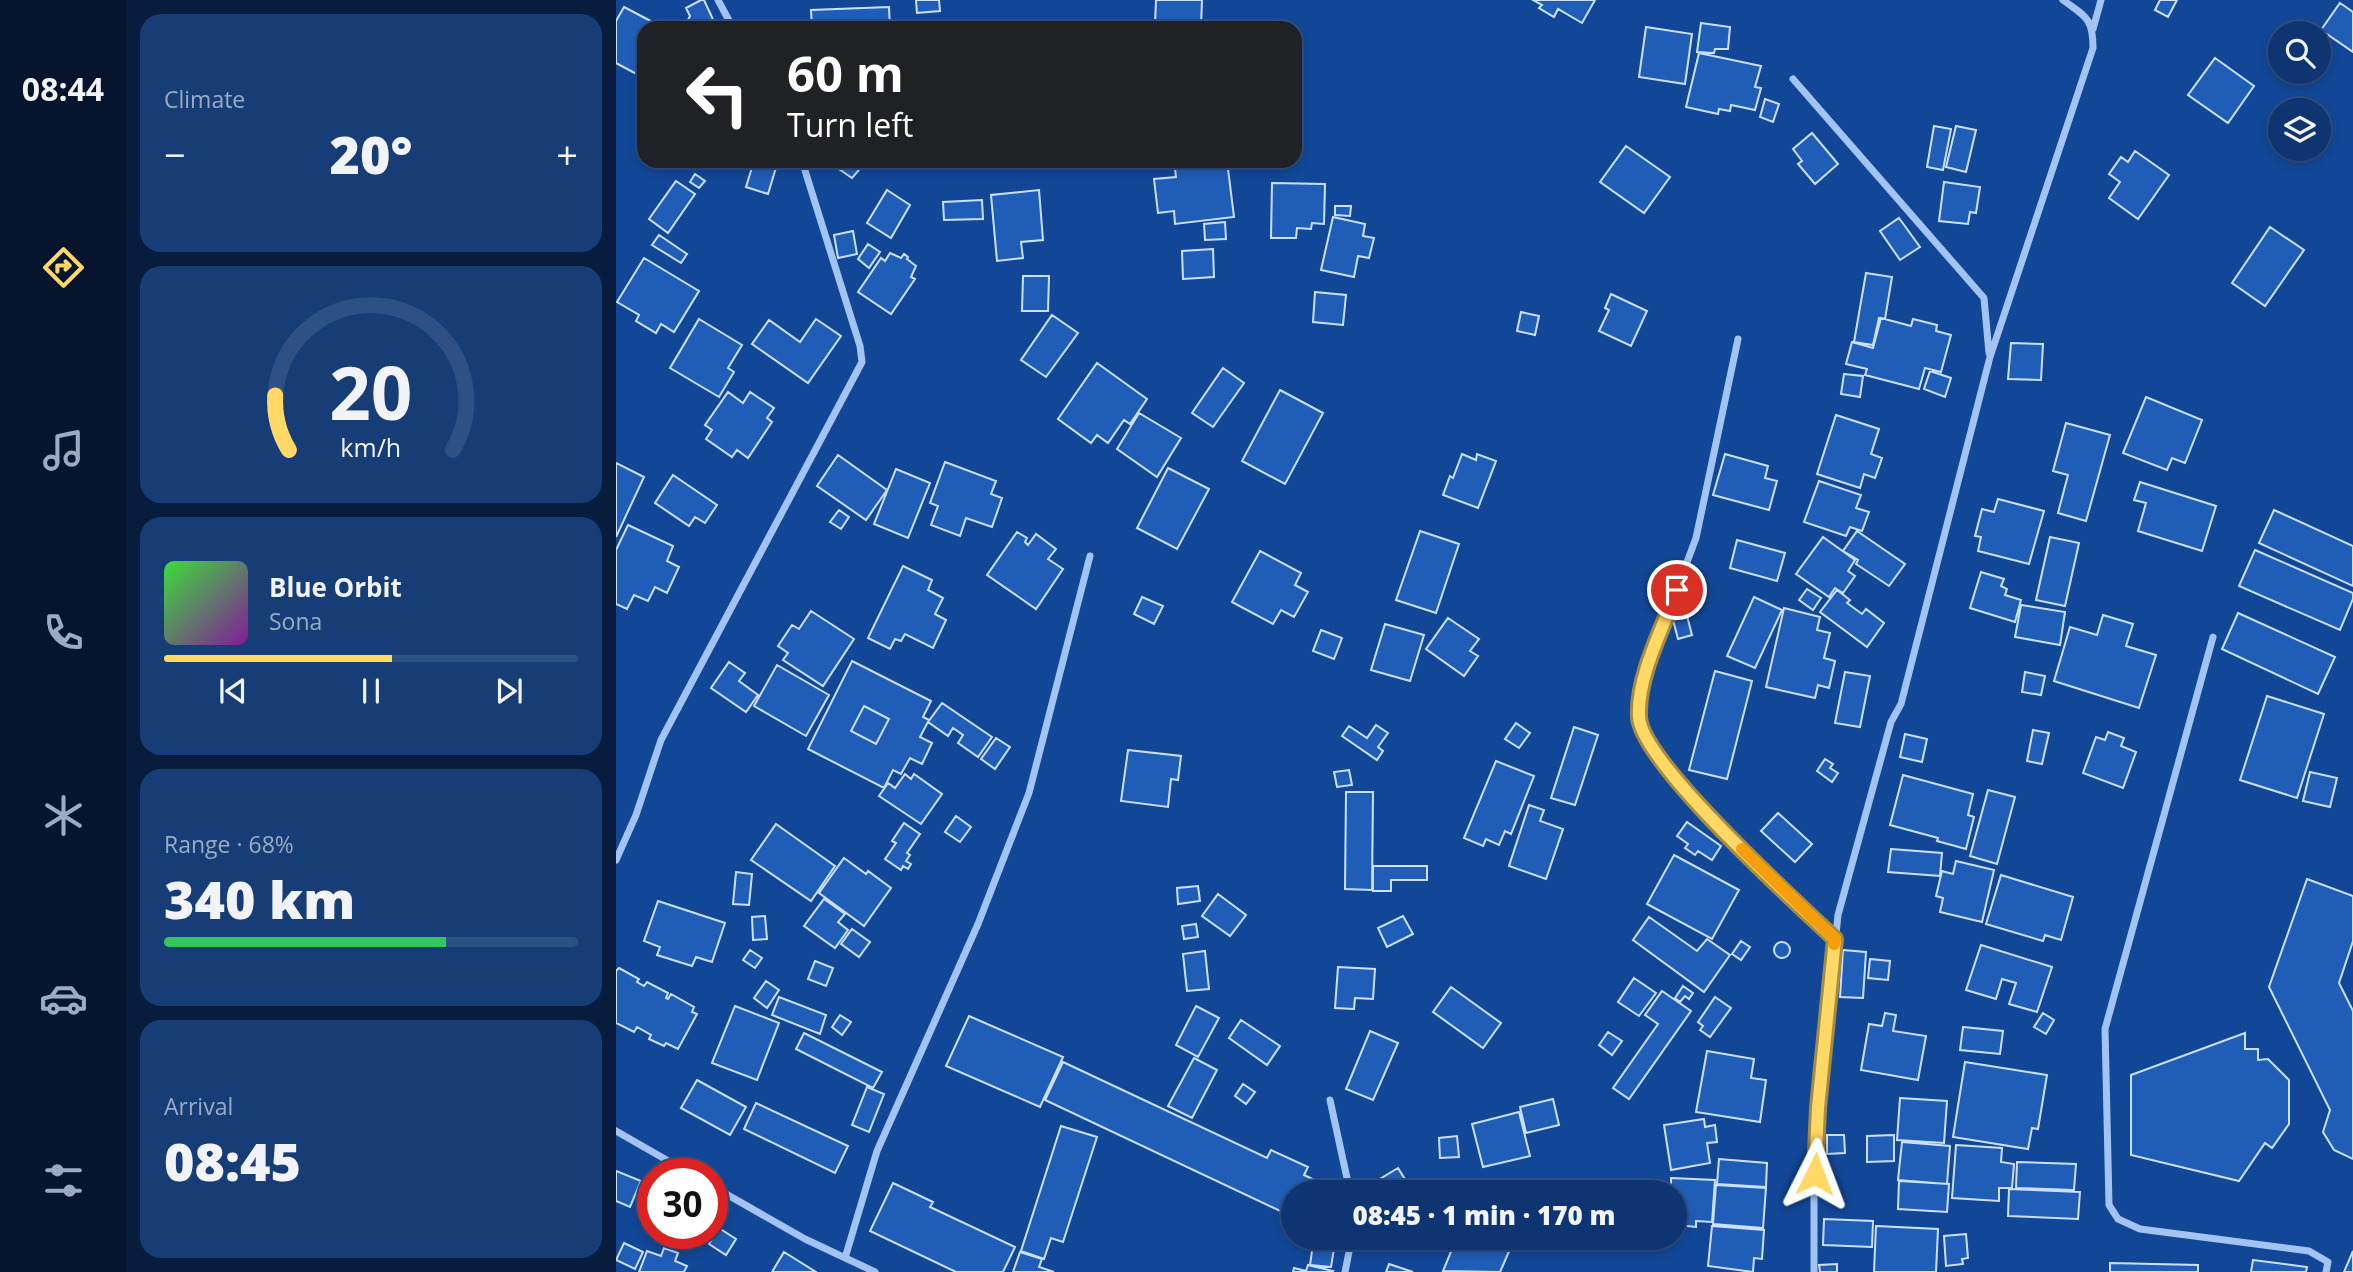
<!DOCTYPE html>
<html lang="en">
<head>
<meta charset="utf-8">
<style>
	:root { --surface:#0e3571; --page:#173d76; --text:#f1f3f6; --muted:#9babc3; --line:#2e5084; --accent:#ffd865 }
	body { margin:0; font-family:"Open Sans",sans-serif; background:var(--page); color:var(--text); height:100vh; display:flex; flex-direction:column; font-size:26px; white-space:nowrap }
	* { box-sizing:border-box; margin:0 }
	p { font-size:23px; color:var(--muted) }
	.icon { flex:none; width:38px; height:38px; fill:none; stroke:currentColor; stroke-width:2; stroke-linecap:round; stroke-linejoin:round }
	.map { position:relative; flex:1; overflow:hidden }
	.drawer { display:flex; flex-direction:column; gap:14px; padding:14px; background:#081d3e; width:490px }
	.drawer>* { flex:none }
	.top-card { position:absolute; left:21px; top:21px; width:665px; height:147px; border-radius:21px; box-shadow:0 4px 10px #0003,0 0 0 2px var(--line); background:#202124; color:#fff; overflow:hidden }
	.fabs { position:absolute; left:1652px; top:21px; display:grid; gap:14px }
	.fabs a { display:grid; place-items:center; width:63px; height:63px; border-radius:50%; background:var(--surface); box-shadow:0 4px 10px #0003,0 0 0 2px var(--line); font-size:35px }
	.speed { position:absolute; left:21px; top:1158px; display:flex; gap:14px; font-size:35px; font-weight:700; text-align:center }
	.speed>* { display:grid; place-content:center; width:91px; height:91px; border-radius:50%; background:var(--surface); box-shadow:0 4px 10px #0003,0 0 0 2px var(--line); line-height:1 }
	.speed .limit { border:10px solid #d22; background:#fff; color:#111 }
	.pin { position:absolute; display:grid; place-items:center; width:60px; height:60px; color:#fff; margin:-30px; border:4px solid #fff; border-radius:50%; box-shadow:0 2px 7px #0007 }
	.me { position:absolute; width:77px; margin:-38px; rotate:3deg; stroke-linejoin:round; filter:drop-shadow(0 0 5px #0008) }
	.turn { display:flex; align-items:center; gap:24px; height:147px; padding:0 35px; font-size:32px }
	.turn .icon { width:91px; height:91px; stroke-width:2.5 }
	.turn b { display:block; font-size:49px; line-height:60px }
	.big { font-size:52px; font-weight:800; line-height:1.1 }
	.drawer .tile { flex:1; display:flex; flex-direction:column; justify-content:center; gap:10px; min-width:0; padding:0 24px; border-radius:21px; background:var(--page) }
	.drawer .dial { align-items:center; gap:0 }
	.dial svg { height:182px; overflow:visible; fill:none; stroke:var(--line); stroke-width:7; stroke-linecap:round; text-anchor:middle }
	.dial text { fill:var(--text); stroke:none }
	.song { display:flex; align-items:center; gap:21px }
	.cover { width:84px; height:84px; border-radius:10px; background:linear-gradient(135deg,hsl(120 70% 55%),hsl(290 70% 35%)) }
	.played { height:7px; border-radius:4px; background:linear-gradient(90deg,var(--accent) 55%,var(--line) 55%) }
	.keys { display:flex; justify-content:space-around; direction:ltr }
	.heat { display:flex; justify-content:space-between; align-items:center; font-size:38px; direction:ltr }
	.charge { height:10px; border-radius:5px; background:linear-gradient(90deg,#34c759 68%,var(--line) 0) }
	.trip { position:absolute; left:665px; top:1180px; width:406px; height:70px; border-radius:35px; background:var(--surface); box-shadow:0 4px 10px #0003,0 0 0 2px var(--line); font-weight:800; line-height:70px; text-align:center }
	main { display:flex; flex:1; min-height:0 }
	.dock { display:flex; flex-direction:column; width:126px; justify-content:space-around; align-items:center; background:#06152d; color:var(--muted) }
	.dock .icon { width:49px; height:49px }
	.dock .selected { color:var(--accent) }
	.dock b { font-size:32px; color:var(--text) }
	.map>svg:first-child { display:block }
	.building { fill:#205db6; stroke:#cbe0fd; stroke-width:2; fill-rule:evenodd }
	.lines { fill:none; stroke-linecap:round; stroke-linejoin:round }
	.street { stroke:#a3c4f3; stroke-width:7 }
	.route-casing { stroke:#a68c42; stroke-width:18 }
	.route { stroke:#ffd865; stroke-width:12 }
	.slow { stroke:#f59e0b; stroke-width:12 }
</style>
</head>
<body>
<main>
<nav class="dock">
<b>08:44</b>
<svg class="icon selected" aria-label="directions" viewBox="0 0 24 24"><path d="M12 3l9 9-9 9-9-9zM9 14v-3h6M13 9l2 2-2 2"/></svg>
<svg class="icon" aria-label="music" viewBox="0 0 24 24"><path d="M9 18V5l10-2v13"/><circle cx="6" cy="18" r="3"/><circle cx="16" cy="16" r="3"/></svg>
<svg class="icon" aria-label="phone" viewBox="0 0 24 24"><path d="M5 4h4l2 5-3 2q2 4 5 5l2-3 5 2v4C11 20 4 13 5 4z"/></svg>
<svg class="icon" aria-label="climate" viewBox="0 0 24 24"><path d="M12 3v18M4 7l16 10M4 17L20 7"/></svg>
<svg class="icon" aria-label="car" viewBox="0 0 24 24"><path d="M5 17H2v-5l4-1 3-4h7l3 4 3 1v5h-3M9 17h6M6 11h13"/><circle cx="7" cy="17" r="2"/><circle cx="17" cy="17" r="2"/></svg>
<svg class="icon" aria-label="filters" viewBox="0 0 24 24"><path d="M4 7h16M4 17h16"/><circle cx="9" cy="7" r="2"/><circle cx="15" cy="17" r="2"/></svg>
</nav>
<section class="drawer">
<div class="tile"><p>Climate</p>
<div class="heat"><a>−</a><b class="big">20°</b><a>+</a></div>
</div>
<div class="tile dial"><svg viewBox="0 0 100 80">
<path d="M14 69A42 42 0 1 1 86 69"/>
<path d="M14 69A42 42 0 0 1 8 45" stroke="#ffd865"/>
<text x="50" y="56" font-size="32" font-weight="700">20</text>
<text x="50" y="72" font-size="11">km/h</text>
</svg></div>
<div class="tile">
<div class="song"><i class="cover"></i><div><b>Blue Orbit</b><p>Sona</p></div></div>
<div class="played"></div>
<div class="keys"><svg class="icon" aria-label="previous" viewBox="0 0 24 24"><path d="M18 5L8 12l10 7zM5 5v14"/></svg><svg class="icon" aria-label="pause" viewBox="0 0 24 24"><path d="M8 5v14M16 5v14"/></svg><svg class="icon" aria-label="next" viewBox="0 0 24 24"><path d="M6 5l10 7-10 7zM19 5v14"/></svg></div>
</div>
<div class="tile"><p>Range · 68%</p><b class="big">340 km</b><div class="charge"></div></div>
<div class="tile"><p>Arrival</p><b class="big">08:45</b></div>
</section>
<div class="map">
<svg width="1737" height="1272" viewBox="0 0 1737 1272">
	<rect width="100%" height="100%" fill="#124797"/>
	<path class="building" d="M85 0H88L101 28H68L74 16 70 8Z
		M300 0H323L324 11 301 13Z
		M540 0H586L585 26 539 24Z
		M917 0H979L966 23 942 9 938 17 923 8 926 5Z
		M1544 0H1561L1552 17 1539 10Z
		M1724 3 1737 12V52L1705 30Z
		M8 7 48 28H28V78L0 63V21Z
		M273 7 274 28H196L195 10Z
		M386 20V28H340L339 25Z
		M1085 23 1114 27 1112 49H1099L1098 53 1081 52Z
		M1030 27 1076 34 1069 84 1023 77Z
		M1083 53 1145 66 1139 87 1145 88 1139 110 1115 105 1114 111 1103 109 1102 114 1070 107Z
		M1599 58 1638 86 1612 123 1572 95Z
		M1149 99 1163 104 1157 122 1144 117Z
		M1318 126 1335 129 1327 170 1311 167Z
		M1340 126 1360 130 1350 172 1330 167Z
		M1196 133 1222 164 1199 184 1182 164 1186 161 1177 149Z
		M1010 146 1054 177 1028 213 984 182Z
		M1519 151 1553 175 1522 219 1493 198 1504 182 1493 174 1505 157 1512 162Z
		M138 161H162L152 194 130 187Z
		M219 161H249L250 162 236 178 217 165Z
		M558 161H611L618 217 559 224 558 211 542 213 538 179 560 177Z
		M79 174 89 181 83 188 74 182Z
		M60 181 79 194 52 233 33 219Z
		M1328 182 1364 187 1360 213 1354 212 1352 224 1323 221Z
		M656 183 709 184 708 224 696 223 695 229 681 228 680 238H655Z
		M271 190 294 205 275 238 251 223Z
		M423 190 427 240 405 242 407 258 381 261 375 195Z
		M366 200 367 219 328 220 327 202Z
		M719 206H735L734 216 719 215Z
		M717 217 749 224 747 236 758 238 753 258 742 256 738 277 705 270Z
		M1283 218 1304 247 1284 260 1264 231Z
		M609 222 610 239 589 240 588 224Z
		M1654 227 1688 250 1649 306 1616 283Z
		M237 231 241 254 222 258 218 235Z
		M43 235 71 254 65 263 36 245Z
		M252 244 264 252 253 268 242 259Z
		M597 249 598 277 567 279 566 251Z
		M274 253 285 258 288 254 292 257 291 259 300 266 295 277 299 279 275 314 242 292 265 258 269 261Z
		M28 258 83 291 58 332 45 324 40 333 20 321 23 315 1 302Z
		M1250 273 1276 277 1269 319 1263 318 1257 345 1238 342Z
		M407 276H433L432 311H406Z
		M699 292 730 295 727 325 697 322Z
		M995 294 1031 311 1015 346 983 331 993 310 989 308Z
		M905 312 923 316 919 335 901 331Z
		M436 315 462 333 430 377 405 360Z
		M1265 318 1295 326 1297 319 1321 325 1320 331 1335 335 1325 372 1309 368 1303 389 1249 375 1251 369 1230 364 1236 342 1257 348Z
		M83 319 126 345 112 368 118 372 103 397 54 368Z
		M200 319 225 336 192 383 136 344 153 320 184 342Z
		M1395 343 1427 344 1425 380 1392 379Z
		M481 363 531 399 514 424 508 420 492 443 481 435 475 443 442 419Z
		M607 368 628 383 597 427 576 413Z
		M1314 371 1335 378 1329 397 1308 389Z
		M1228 374 1247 376 1244 397 1225 394Z
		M664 390 707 413 669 484 626 461Z
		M112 392 127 403 134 392 158 408 151 418 156 422 132 458 121 450 116 457 90 439 96 430 89 425Z
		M1530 397 1586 420 1569 463 1556 458 1551 470 1507 453Z
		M523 413 565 438 541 477 501 449Z
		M1220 415 1263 429 1255 454 1266 458 1259 478 1248 474 1244 488 1201 474Z
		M1450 423 1494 435 1470 521 1442 513 1452 475 1437 471Z
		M846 454 860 460 861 454 880 461 862 508 827 495 834 476 837 478Z
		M1109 454 1152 466 1149 478 1161 481 1153 510 1097 495Z
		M222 455 271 490 250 520 201 486Z
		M329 462 380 481 375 494 386 498 376 527 350 518 344 536 315 525 322 506 314 503Z
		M0 463 28 477 0 537Z
		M552 468 593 489 561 549 521 528Z
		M280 469 314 483 292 538 258 524Z
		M57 475 101 505 89 523 79 517 73 526 39 503Z
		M1203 481 1245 495 1240 508 1253 512 1246 531 1234 527 1230 536 1188 522Z
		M1524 482 1600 506 1586 551 1522 531 1530 503 1518 500Z
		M1382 499 1428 511 1413 564 1362 551 1365 537 1359 536 1366 509 1378 512Z
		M223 510 233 517 225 529 214 522Z
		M1658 510 1737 546V586L1643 543Z
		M12 525 57 546 51 561 63 567 51 593 39 587 32 601 18 595 11 609 0 604V550Z
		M804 531 843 544 820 613 780 600Z
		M1241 531 1289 564 1273 586 1240 564 1242 560 1227 551Z
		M401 532 411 538 409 542 412 545 420 534 440 549 432 559 447 569 420 609 371 575Z
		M1207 537 1239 560 1232 571 1239 576 1227 593 1219 588 1213 597 1180 574Z
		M1434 537 1463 543 1449 606 1420 600Z
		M1121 540 1169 553 1161 581 1114 568Z
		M1639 550 1737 593V599L1724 630 1623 586Z
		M644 551 685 573 679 585 692 592 678 617 665 610 657 624 616 602Z
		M287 566 316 580 312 590 327 598 319 614 330 620 317 648 289 634 285 641 279 639 274 649 252 638Z
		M1365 572 1388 579 1385 586 1391 589 1389 595 1405 600 1399 622 1354 608Z
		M1191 589 1205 598 1197 610 1183 600Z
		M1221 590 1234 600 1231 603 1246 614 1250 609 1268 623 1251 647 1204 612Z
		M526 597 547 606 538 624 518 614Z
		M1138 597 1166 610 1139 668 1111 656Z
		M1405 605 1449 612 1444 645 1399 637Z
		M1168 608 1204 617 1201 630 1214 633 1208 658 1219 661 1213 688 1202 685 1199 698 1150 687Z
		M195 611 238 639 207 686 167 660 172 653 162 646 176 625 183 629Z
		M1622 613 1719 657 1702 694 1606 649Z
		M1487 615 1517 624 1510 646 1540 655 1523 708 1438 681 1454 627 1481 635Z
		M1071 616 1076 635 1062 639 1057 620Z
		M832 618 863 639 854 651 862 656 848 676 810 649Z
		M769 624 808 635 794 681 755 670Z
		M705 630 726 638 718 659 697 651Z
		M236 661 315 701 307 717 313 720 304 737 316 743 306 764 294 758 285 774 277 770 268 788 192 749ZM248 706 273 719 260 744 235 731Z
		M113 662 129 673 123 681 142 695 130 712 95 688Z
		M161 665 213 695 190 736 138 706Z
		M1099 671 1136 681 1111 779 1073 770Z
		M1229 672 1254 676 1244 727 1219 723Z
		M1409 672 1429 676 1425 695 1406 692Z
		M1651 696 1708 714 1681 798 1624 780Z
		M326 703 376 737 362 757 342 743 347 735 337 728 332 736 312 722Z
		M248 706 273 719 260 744 235 731Z
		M900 723 914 733 903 748 889 739Z
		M760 725 772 733 762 747 767 751 761 760 726 736 733 726 751 738Z
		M958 727 982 735 959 805 935 798Z
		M1417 730 1433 733 1426 764 1411 761Z
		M1492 732 1508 738 1505 746 1520 752 1507 788 1467 773 1480 737 1489 740Z
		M1289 734 1311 739 1306 762 1284 757Z
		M380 738 394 747 379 769 365 759Z
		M512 750 565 756 562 780 555 779 552 807 505 801Z
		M1209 759 1217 764 1214 768 1222 773 1216 782 1201 771Z
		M880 761 918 776 895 834 889 831 883 845 870 839 867 846 848 838Z
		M733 770 736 785 721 787 718 772Z
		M1694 772 1721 778 1714 807 1687 801Z
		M289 774 295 779 298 774 326 794 305 824 263 796 272 783 279 788Z
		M1287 775 1357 794 1352 815 1358 817 1350 849 1321 841 1322 838 1274 825Z
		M1372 790 1399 797 1381 864 1354 856Z
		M730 792H757L756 890 729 889Z
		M913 805 928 810 924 821 947 829 930 879 893 866Z
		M1162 813 1196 844 1179 862 1145 831Z
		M340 816 355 827 344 842 329 832Z
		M1071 822 1105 846 1096 860 1082 851 1079 855 1069 848 1072 844 1061 836Z
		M288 823 304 834 291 853 294 855 290 861 295 864 292 869 287 866 285 870 269 859 280 843 276 841Z
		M160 824 219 866 195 901 135 860Z
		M1275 849 1326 853 1324 876 1272 872Z
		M1058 855 1123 890 1096 939 1031 904Z
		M228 858 250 874 252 871 275 888 248 926 203 893Z
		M1340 861 1378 870 1366 922 1324 912 1327 898 1320 896 1326 871 1337 874Z
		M757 866H811V880H775V891H757Z
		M120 872 136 874 133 905 117 904Z
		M1385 875 1457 897 1445 940 1429 935 1427 941 1370 924Z
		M1691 879 1737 896V941L1723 983 1737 1011V1159L1718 1150 1707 1132 1714 1110 1653 987Z
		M582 886 584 901 562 904 561 888Z
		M602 894 630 915 614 936 586 916Z
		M208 899 229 914 222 922 232 930 219 948 188 926Z
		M42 901 109 923 96 962 80 957 76 966 41 955 44 947 28 941Z
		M149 916 151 939 137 940 136 917Z
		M787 916 797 934 771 947 762 928Z
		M1033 917 1081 951 1091 939 1114 955 1088 992 1017 940Z
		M580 924 582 937 568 939 566 926Z
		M236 929 254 942 243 957 225 944Z
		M1125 941 1134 947 1125 960 1116 954Z
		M1158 950a8 8 0 1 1 16 0a8 8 0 1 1-16 0Z
		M1365 945 1436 967 1421 1012 1393 1004 1400 983 1386 979 1380 999 1350 990Z
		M134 950 146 958 139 968 127 960Z
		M1227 950 1250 952 1247 998 1224 997Z
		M589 951 593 989 571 991 567 954Z
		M1254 959 1274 961 1272 980 1252 978Z
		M199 961 217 968 210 986 192 979Z
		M722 967 759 969 757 999 739 998 738 1009 719 1008Z
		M3 968 23 979 21 982 28 986 31 982 52 993 50 998 52 999 55 994 78 1007 76 1012 81 1014 62 1049 50 1043 48 1046 33 1039 35 1035 21 1027 18 1032 0 1023V971Z
		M1018 978 1040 993 1023 1016 1002 1002Z
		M150 981 163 990 151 1008 138 998Z
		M1067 986 1077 993 1073 999 1069 996 1064 1002 1059 998Z
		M835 987 885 1023 867 1048 817 1012Z
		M1046 991 1075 1011 1013 1099 997 1088 1042 1024 1029 1015Z
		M163 997 210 1015 204 1034 156 1015Z
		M1099 997 1115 1008 1094 1037 1084 1030 1087 1026 1082 1022Z
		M119 1006 163 1023 141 1080 96 1063Z
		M580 1006 603 1018 582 1057 560 1045Z
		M1269 1013 1280 1015 1277 1031 1310 1036 1302 1080 1245 1070 1253 1024 1266 1026Z
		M1427 1013 1438 1020 1430 1034 1418 1027Z
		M224 1015 235 1022 226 1035 216 1027Z
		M353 1016 447 1057 424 1107 330 1066Z
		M625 1020 664 1046 651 1065 613 1038Z
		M1347 1027 1387 1031 1384 1054 1344 1050Z
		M754 1031 782 1043 757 1100 730 1089Z
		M992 1032 1006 1041 996 1055 983 1045Z
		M188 1033 266 1072 257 1088 180 1049Z
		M1629 1033V1049H1642V1060L1652 1059 1673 1080V1124L1656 1148 1649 1143 1623 1181 1515 1155V1075Z
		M1091 1051 1138 1059 1135 1078 1150 1080 1144 1122 1080 1112Z
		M578 1058 601 1070 576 1118 552 1106Z
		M447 1062 651 1158 655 1150 692 1167 688 1175 711 1186 709 1192H677V1217L429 1100Z
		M1349 1062 1431 1075 1422 1129 1416 1128 1412 1149 1337 1137Z
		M81 1080 130 1107 114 1135 65 1108Z
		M627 1084 639 1092 630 1104 619 1096Z
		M251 1087 268 1094 253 1132 236 1125Z
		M1284 1098 1331 1101 1328 1143 1281 1140Z
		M937 1099 943 1125 910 1133 904 1107Z
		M140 1103 232 1146 219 1173 128 1129Z
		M903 1112 914 1156 867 1167 856 1124Z
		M1088 1119 1089 1127 1099 1125 1101 1142 1091 1143 1094 1163 1055 1170 1048 1125Z
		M445 1126 481 1137 447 1242 435 1238 428 1259 405 1251Z
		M1211 1135H1228L1229 1153 1211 1154Z
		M1278 1135V1161L1251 1162V1136Z
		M841 1136 843 1157 824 1158 823 1138Z
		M1286 1142 1334 1146 1331 1184 1282 1180Z
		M1340 1145 1386 1148 1385 1162 1398 1164 1396 1188H1383V1201L1336 1198Z
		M1103 1159 1151 1163 1150 1187 1101 1184Z
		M1401 1162 1460 1164 1458 1190 1400 1188Z
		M782 1168 797 1192H745L744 1191Z
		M0 1171 25 1181 14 1207 0 1201Z
		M1055 1178 1099 1180 1096 1222 1080 1221V1227L1062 1225V1219H1059V1192H1055Z
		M1283 1181 1333 1184 1331 1212 1282 1209Z
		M277 1183 317 1202 314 1207 399 1247 387 1272H340L254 1231Z
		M1100 1185 1150 1188 1147 1228 1097 1224Z
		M1393 1189 1464 1192 1462 1219 1392 1216Z
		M1208 1219 1257 1221 1256 1247 1207 1245Z
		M1096 1226 1148 1230 1146 1259 1138 1258 1137 1272 1092 1266Z
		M1260 1226 1322 1229 1320 1272H1258Z
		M103 1228 120 1239 110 1255 93 1244Z
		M1350 1234 1352 1258 1346 1259 1347 1264 1330 1266 1328 1236Z
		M698 1237H720L715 1267 694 1265Z
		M841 1237H886L884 1242 895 1247 884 1272 827 1271Z
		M8 1243 27 1252 19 1269 0 1260Z
		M48 1248 62 1253 59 1261 71 1266 68 1272H23L31 1251 45 1256Z
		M1737 1251V1272H1728Z
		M168 1252 200 1272H156Z
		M404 1252 426 1259 423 1267 438 1272H397Z
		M1637 1260 1691 1267 1690 1272H1635Z
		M1494 1263 1582 1265V1272H1494Z
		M773 1264 797 1272H770Z
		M1221 1264V1272H1204L1203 1265Z
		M692 1265 717 1271 716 1272H677L678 1268 690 1271Z"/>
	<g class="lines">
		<path class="street" d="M102 0 117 28
			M1477 29 1485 0
			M1177 79 1368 298 1373 353
			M1122 339 1080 538 1024 688 1023 719 1028 736 1079 802 1219 939
			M1597 637 1489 1029 1493 1205 1502 1219 1524 1229 1693 1251 1712 1262 1710 1272
			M0 860 20 815 45 740 246 362 244 346 186 161
			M714 1100 734 1192
			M0 1131 75 1174
			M96 1186 189 1239 259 1272
			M229 1258 261 1151 362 924 413 793 474 556
			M729 1272 736 1237
			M1198 1272V1196L1202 1108 1222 915 1275 722 1285 704 1374 357 1477 48C1477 18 1470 17 1447 0"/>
	</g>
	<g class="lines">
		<g class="route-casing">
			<path id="route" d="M1061 590C1047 628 1021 676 1023 717 1025 762 1180 902 1219 939L1202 1108 1199 1174"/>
		</g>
		<use href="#route" class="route"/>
		<path class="slow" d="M1126 849 1219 939 1218 944"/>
	</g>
</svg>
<div class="fabs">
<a><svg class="icon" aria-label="search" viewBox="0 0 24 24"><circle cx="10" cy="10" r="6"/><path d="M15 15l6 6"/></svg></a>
<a><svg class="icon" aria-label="layers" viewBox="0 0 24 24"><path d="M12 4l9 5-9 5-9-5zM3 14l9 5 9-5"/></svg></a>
</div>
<div class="speed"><div class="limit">30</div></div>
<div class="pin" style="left:1061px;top:590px;background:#d93025"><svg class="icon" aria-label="arrive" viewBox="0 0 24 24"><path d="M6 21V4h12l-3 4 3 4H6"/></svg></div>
<svg class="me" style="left:1199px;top:1174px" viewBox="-20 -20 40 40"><path d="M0-17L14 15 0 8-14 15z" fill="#ffd865" stroke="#fff" stroke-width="4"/></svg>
<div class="trip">08:45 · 1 min · 170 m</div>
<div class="top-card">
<div class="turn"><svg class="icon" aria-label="left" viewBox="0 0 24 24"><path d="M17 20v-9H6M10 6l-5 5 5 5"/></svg><div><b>60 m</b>Turn left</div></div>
</div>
</div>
</main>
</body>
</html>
